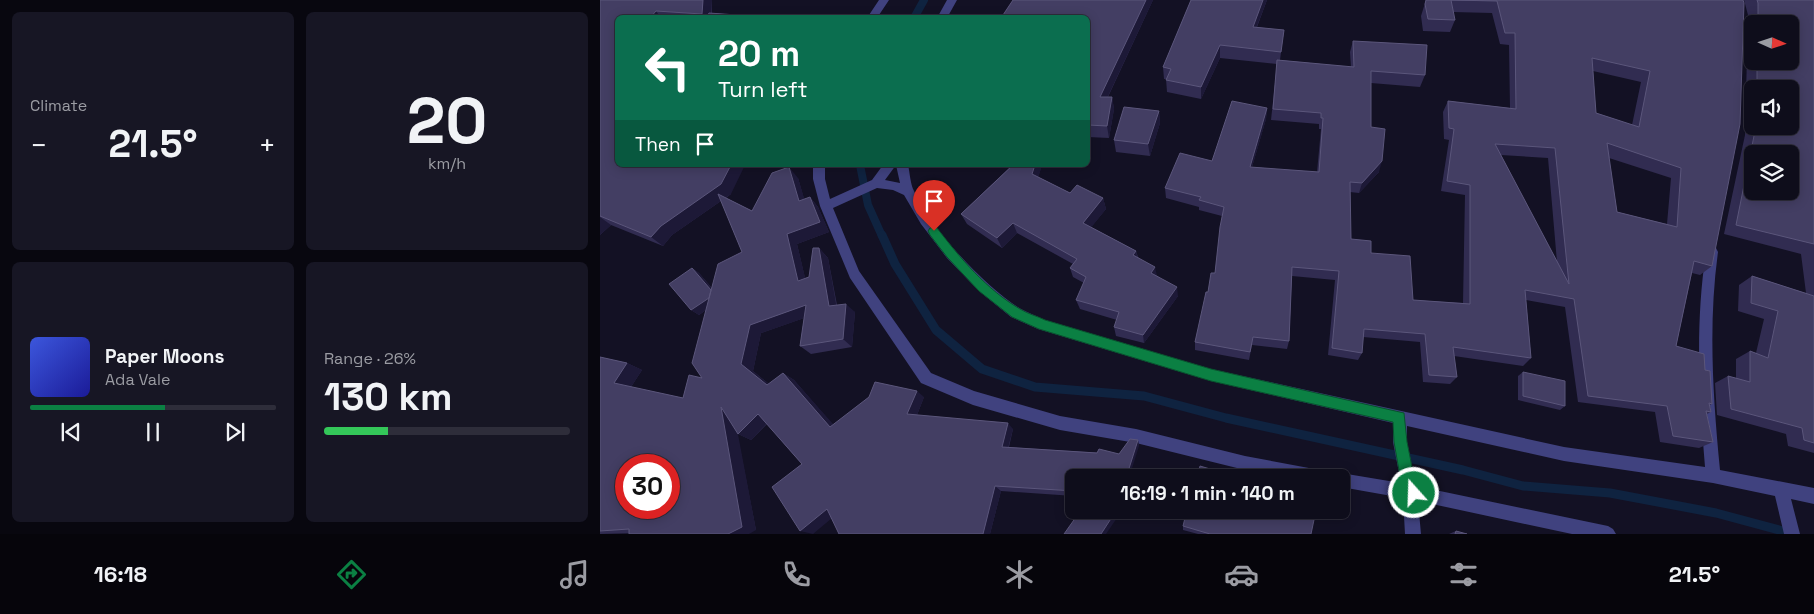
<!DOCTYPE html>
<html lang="en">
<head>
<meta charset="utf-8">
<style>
	:root { --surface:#0e0d1b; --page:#171624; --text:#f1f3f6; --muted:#9b9ca3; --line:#2e2d3a; --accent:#0b8043 }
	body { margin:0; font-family:"Space Grotesk",sans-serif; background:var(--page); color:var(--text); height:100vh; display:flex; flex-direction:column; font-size:19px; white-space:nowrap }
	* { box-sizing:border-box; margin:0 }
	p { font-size:16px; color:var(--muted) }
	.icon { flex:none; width:28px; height:28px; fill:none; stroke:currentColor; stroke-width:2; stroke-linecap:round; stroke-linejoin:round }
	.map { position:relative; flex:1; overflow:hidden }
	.panel { display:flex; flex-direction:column; gap:12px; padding:12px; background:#08070f; width:600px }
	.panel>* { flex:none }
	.hud { position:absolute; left:15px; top:15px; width:475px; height:152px; border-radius:8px; box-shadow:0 2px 12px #0003,0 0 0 1px var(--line); background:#0b6e4f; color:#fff; overflow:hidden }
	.needle { width:32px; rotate:93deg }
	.controls { position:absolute; left:1144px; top:15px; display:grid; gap:10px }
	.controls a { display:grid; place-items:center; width:55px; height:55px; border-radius:8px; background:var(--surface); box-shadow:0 2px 12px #0003,0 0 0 1px var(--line); font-size:25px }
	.speed { position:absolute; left:15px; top:454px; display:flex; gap:10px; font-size:25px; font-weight:700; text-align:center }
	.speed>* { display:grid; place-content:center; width:65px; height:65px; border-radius:50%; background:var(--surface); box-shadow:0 2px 12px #0003,0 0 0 1px var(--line); line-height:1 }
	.speed .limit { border:8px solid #d22; background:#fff; color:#111 }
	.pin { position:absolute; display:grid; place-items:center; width:42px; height:42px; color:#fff; margin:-51px -21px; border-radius:50% 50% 50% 0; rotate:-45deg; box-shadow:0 0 5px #0007 }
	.pin .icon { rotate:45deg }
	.me { position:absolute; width:55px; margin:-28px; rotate:340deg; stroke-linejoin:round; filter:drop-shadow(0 0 4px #0008) }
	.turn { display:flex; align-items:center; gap:18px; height:105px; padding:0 20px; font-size:22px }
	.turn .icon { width:65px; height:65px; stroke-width:2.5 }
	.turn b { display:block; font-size:35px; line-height:42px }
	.then { display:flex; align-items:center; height:48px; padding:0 20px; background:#0003; gap:10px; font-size:19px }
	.big { font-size:38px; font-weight:700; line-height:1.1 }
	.panel .tile { flex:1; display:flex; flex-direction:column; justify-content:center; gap:8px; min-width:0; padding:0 18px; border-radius:8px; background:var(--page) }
	.panel .dial { align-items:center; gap:0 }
	.dial b { font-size:65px; line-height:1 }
	.song { display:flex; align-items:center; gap:15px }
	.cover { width:60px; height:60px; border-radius:8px; background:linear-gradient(135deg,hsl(230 70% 55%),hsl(240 70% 35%)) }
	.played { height:5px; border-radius:2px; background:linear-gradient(90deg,var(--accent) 55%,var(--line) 55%) }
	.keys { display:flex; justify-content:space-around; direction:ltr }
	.heat { display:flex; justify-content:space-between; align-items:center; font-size:28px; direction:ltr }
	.charge { height:8px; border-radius:4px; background:linear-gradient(90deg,#34c759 26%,var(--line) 0) }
	.panel .tiles { flex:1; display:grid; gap:12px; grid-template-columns:repeat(2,1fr) }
	.trip { position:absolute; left:465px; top:469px; width:285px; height:50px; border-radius:8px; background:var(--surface); box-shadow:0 2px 12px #0003,0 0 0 1px var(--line); font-weight:700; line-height:50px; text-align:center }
	.dock { display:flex; height:80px; justify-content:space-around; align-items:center; background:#06050b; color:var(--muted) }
	.dock .icon { width:35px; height:35px }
	.dock .selected { color:var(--accent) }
	.dock b { font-size:22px; color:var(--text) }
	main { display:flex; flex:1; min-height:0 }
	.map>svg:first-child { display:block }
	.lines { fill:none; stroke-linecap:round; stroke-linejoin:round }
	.stream-far1 { stroke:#0f2340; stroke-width:8 }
	.stream { stroke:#0f2340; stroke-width:9 }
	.minor { fill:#40427f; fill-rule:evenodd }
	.wall { fill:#312c51; fill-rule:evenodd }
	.shaded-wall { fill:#1d1937 }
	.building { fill:#433e63; stroke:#5b567b; fill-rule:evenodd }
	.route { fill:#0b8043; stroke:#07532c }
</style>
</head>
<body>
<main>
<section class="panel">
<div class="tiles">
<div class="tile"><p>Climate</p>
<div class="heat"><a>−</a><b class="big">21.5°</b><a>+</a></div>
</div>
<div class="tile dial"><b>20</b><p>km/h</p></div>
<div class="tile">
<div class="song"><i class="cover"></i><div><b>Paper Moons</b><p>Ada Vale</p></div></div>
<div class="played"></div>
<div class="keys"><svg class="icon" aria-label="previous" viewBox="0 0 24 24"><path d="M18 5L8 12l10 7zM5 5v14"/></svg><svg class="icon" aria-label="pause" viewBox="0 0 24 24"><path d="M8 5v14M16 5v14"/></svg><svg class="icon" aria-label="next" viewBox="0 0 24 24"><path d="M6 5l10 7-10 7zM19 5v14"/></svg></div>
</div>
<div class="tile"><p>Range · 26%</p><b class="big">130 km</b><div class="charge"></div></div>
</div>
</section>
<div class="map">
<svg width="1214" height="534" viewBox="0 0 1214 534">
	<rect width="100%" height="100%" fill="#131124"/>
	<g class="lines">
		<path class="stream-far1" d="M314 18 324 0
			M260 165 268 205 282 236"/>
		<path class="stream" d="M282 235 295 264 336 330 382 369 435 387 544 396 626 418 863 470 923 486 1010 493 1116 513 1194 534"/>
		<path class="minor" d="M279 0H289L277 18H267Z
			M347 0H357L347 18H337Z
			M213 165H225V179L230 199 272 180 283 165H296L285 180 300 183 296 165H308C310 173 310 183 314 191 328 226 388 290 421 309 428 313 437 316 445 320L611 369 964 447 1105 467C1099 395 1095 324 1106 252L1108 248 1112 247 1116 248 1118 252C1108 325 1113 397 1120 470L1214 488V504L1191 499 1200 534H1184L1175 496 1113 483 964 461 807 426V442L816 486 1008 526 1013 529 1016 534H972L818 501 821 534H805L803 498 741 487V478H735L741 473 801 483 793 442V423L611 381 438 329 411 317 379 291 347 258 321 224 304 195 293 190 277 188 233 208 259 271 331 373 374 391 460 416 536 429 645 456 725 471 730 473 732 478H683L645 470 536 443 460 430 373 405 321 383 250 278 220 206 213 179Z"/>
	</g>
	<path class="wall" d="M0 0H112V13L178 18H18V165L131 194 126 198 152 211 198 178 204 199 210 197 218 207 229 232 197 244 205 278 209 277 219 248 228 258 237 305 255 312 252 347 211 354 200 346 204 318 161 333 153 371 169 384 183 373 194 380 233 425 324 397 317 415 413 429 409 447 519 454 538 440 539 446 474 478V496L401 491 390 534H239L232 518 202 464 167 424 151 440 138 434 137 433 156 530 0 534V357L27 363 42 370 31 387 83 398 102 378 106 310 99 315 91 310 92 268 99 273 112 288 142 252 121 201 72 235 63 246 11 225 0 235Z
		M413 0H553L508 97H512L514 109 509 138 488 137V18Z
		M591 0H667L657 27 684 30 680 60 751 67 750 52 753 41 825 75 820 87 771 83V127L779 172 759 193 750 192 751 239 771 253 813 300 863 303 865 195 841 191 849 140 844 139 843 112 848 101 910 108 909 45 900 44 892 13 853 12 855 20 850 32 823 31 821 16 826 0H1143L1112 266 1100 275 1092 273 1076 346 1105 370 1112 404 1110 405 1111 412 1107 414 1113 442 1099 448 1060 442 1055 412 978 402 965 307 926 300 931 358 923 366 854 356 857 377 850 384 823 382 820 342 763 337 762 353 758 360 728 355 735 280 692 276 689 341 687 349 652 345 649 360 595 350V342L608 292 615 273 622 216 599 210V207L566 198 565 188 612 161 667 108 666 119 652 167 717 172 721 129H719V124L671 120 677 64 620 58 601 99 567 92 566 79H564L563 67ZM993 71 1041 82 1032 125 996 113ZM901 155 948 158 957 262ZM1009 158 1071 178 1067 224 1017 212Z
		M1144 0H1214V453L1188 446 1186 434 1117 415 1115 383 1128 376 1136 378V359L1150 351 1156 353 1164 319 1138 311 1139 285 1152 276 1206 293 1201 254 1124 234 1145 135 1148 15ZM1152 24H1190V61H1152ZM1152 89H1190V126H1152Z
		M559 111 560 123 550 156 516 152 514 140Z
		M373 165H442L438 177 470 193 503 198 506 209 491 227 536 251 538 257 578 296 544 343 516 336 514 327 517 320 480 309 476 300 484 283 473 277 470 268 473 264 417 233 402 248 367 224 361 214 410 167Z
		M923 372 965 406 960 410 918 400V376Z
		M686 510H701L711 534H598L583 530V526L685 513Z
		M856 531 867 534H849Z"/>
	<path class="shaded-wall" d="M103 0H112L111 18H105L102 14Z
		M546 0H553L502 109 500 97Z
		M663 0H667L652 39 653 27Z
		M56 11 61 18H50Z
		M620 45V58L601 99V87Z
		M512 97 514 109 509 138 507 126Z
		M667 108 666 119 649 177 650 167Z
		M559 111 560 123 550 156 548 144Z
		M782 161 779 172 759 193 762 183Z
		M131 165H145L131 194 72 235 63 246 51 237 61 226Z
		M435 165H442L436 185 432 174Z
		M189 167 198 178 208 211 199 201Z
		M210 197 218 207 229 232 197 244 208 290 198 281 187 234Z
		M503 198 506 209 486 234 483 223Z
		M0 217 11 225 0 235Z
		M413 223 417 233 402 248 397 238Z
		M219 248 228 258 238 315 229 306Z
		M536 251 538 261 533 255Z
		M555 267 557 276 551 273Z
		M92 268 99 273 121 299 99 315 91 310Z
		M577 287 578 296 544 343 543 335Z
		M246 304 255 312 252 347 243 339Z
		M206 305 216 314 161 333 153 371 179 392 167 385 141 364 150 325Z
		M27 363 42 370 29 390 14 383Z
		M183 373 194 380 241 433 230 427Z
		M317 391 324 397 315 420 307 414Z
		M121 407 134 413 156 530 149 534H128Z
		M158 414 170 420 151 440 138 434Z
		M408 423 413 429 407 452 402 447Z
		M538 440 539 446 529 478H526Z
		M395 486 401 491 390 534H383Z
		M227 509 238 513 213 534 200 531Z
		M515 510H519L517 518 506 534H501Z"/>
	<path class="building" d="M0 0H103L102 14 56 11 50 18H18V165H131L121 184 61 226 51 237 0 216Z
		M413 0H546L500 97H512L507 126 488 125V18H401Z
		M591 0H663L653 27 684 30 681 52 620 45 601 87 566 80 571 69 563 67Z
		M826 0H1143L1144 3 1140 124 1112 266 1094 261 1076 346 1104 354 1105 370 1110 371 1112 404 1109 403 1111 412 1106 411 1113 442 1073 436 1067 406 988 396 974 299 925 290 931 358 853 347 857 377 829 375 825 334 764 329 762 353 732 348 739 271 692 267 689 341 653 337 650 352 595 342 606 292H608L611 273H615L620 227 624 207 599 200 601 197 565 188 580 153 612 161 632 101 667 108 650 167 719 172 723 118H721V113L673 109 677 60 754 67 753 41 827 45 825 75 771 71V127L785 129 782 161 762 183 750 182 751 239 771 241V253L810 256 813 300 870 304V185L847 181 854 129 849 128 848 101 916 109 915 33H905L897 1 851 0 855 20 828 19 825 4ZM992 58 1050 71 1039 127 996 113ZM1007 143 1081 168 1077 227 1017 212ZM895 144 955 148 969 284Z
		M1157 0H1214V244L1136 225 1156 126H1190V89H1157V61H1190V24H1158V3ZM1152 154H1190V191H1152Z
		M109 13 178 18H106Z
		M524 107 559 111 548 144 514 140Z
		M413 165H435L432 174 470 193 477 185 503 198 483 223 536 251 533 255 555 267 551 273 577 287 543 335 514 327 519 312 476 300 486 277 470 268 477 259 413 223 397 238 361 214Z
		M189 167 199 201 210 197 220 222 187 234 198 281 209 277 213 248H219L229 306 246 304 243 339 200 346 206 305 150 325 141 364 167 385 183 373 230 427 269 397 275 382 317 391 307 414 408 423 402 447 497 453 499 449 519 454 530 439 538 440 526 478H474V491L395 486 383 534H239L227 509 200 531 172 487 202 464 158 414 138 434 121 407 142 527 128 534H29V529L0 531V357L27 363 14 383 83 398 89 375 102 378 92 363 118 264 142 252 118 194 152 211 172 173ZM26 465H69V508H26Z
		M92 268 111 290 109 298 91 310 69 284Z
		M1152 276 1214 296V443L1204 440 1202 428 1131 409 1128 376 1150 382V351L1168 358 1178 311 1151 303Z
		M923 372 965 381V406L923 396Z
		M600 466 640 478H597Z
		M481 510H515L514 514 501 534H464Z
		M587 510H677L686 513 687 510H701L715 515 711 534H610L583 526Z
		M856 531 867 534H855Z"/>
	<path class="route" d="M334 227 337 228C360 258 387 290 420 309 428 314 437 316 445 320L611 369 804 413 807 442 816 487 820 493 818 498 814 500 805 497 803 493 794 442 793 422 611 381 439 329 412 317 379 291 347 257 330 235 328 231 330 228Z"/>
</svg>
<div class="controls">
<a><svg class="needle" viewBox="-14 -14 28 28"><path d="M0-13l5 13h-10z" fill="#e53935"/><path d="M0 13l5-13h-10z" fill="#9b9ca3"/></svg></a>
<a><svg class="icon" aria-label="sound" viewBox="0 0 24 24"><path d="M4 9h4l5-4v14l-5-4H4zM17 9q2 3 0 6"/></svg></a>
<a><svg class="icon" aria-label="layers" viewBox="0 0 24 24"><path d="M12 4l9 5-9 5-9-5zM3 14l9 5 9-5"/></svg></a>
</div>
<div class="speed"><div class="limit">30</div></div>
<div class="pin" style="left:334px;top:231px;background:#d93025"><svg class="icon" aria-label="arrive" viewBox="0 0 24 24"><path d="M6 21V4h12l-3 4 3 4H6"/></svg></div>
<svg class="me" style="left:814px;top:493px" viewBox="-20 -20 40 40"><circle r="17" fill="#0b8043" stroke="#fff" stroke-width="3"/><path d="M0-11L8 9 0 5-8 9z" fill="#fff"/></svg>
<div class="trip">16:19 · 1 min · 140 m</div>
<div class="hud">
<div class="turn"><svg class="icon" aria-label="left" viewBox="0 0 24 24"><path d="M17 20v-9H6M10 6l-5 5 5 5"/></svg><div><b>20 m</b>Turn left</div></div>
<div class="then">Then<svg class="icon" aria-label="arrive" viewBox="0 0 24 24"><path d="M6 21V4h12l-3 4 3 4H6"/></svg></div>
</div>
</div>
</main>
<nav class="dock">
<b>16:18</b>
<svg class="icon selected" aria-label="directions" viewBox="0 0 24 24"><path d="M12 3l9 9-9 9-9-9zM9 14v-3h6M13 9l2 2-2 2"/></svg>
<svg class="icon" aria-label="music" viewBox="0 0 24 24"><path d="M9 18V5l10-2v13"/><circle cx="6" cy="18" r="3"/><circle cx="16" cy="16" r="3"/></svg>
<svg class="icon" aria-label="phone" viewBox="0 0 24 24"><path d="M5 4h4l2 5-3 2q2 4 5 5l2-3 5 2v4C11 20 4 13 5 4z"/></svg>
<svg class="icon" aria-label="climate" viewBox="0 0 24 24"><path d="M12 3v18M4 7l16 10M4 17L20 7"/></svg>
<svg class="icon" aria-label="car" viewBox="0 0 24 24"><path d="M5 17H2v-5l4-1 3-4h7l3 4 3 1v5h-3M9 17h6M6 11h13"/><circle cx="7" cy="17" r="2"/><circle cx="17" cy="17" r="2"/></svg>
<svg class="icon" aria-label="filters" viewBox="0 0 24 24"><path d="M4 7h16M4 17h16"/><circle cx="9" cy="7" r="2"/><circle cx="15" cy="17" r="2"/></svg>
<b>21.5°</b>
</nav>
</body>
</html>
